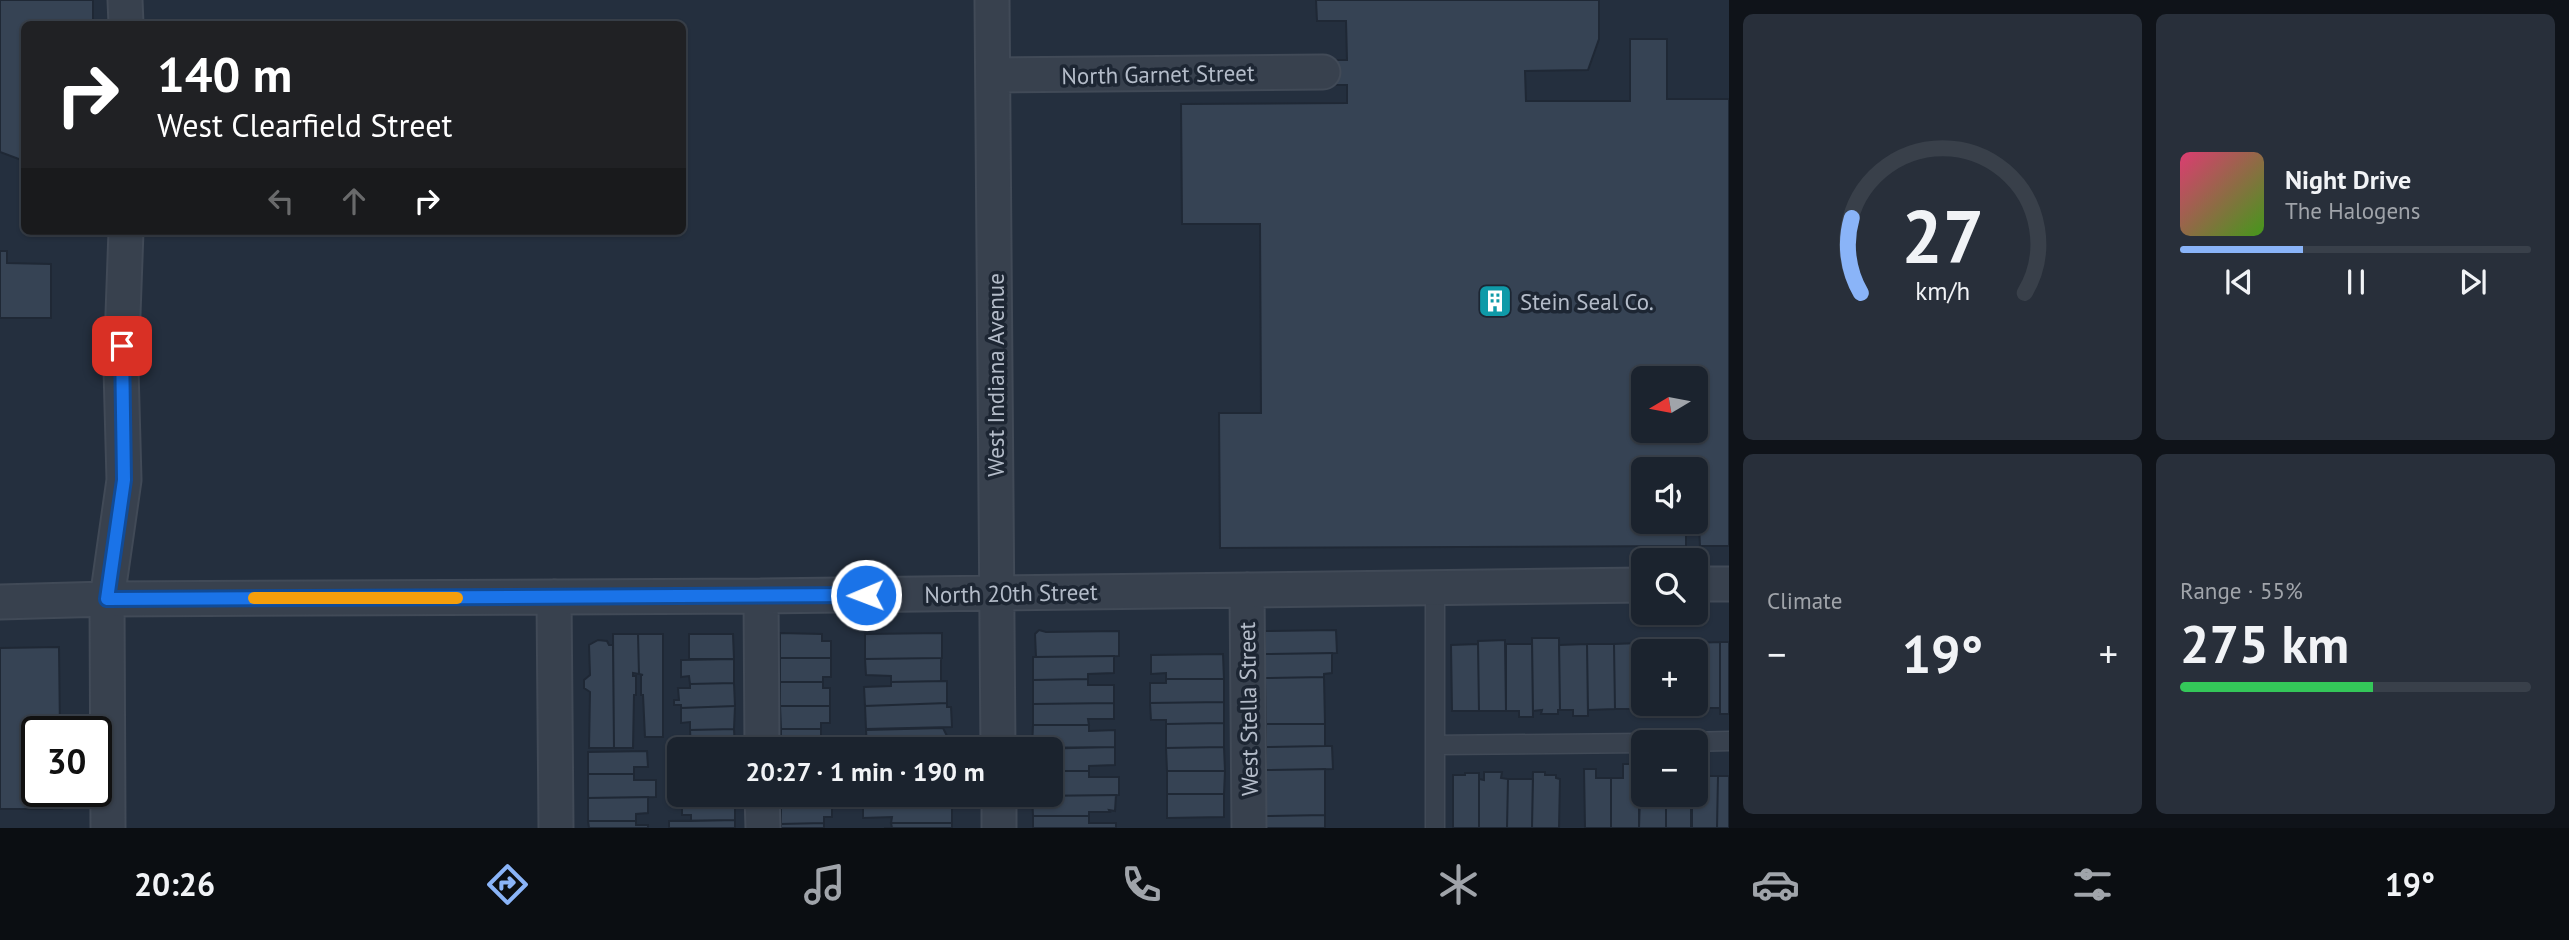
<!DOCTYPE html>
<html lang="en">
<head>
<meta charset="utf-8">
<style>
	:root { --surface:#1b232e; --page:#282f3a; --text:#f1f3f6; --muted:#a0a4aa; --line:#39404a; --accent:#8ab4f8 }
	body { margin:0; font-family:"PT Sans",sans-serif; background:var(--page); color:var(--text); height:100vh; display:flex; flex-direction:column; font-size:26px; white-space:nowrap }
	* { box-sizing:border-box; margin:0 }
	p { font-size:23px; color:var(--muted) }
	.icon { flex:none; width:38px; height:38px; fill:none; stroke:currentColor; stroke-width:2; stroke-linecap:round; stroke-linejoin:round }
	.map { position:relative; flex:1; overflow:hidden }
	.panel { display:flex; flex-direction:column; gap:14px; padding:14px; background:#0f1319; width:840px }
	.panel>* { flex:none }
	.hud { position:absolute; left:21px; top:21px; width:665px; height:214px; border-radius:10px; box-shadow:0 2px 5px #0004,0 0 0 2px var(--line); background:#202124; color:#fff; overflow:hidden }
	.needle { width:46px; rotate:260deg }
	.tools { position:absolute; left:1631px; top:366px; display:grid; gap:14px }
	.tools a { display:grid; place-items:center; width:77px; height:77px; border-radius:10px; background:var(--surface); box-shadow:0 2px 5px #0004,0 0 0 2px var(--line); font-size:35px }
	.speed { position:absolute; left:21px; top:716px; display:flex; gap:14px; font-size:35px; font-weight:700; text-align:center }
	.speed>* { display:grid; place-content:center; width:91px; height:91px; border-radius:50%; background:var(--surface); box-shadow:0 2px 5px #0004,0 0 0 2px var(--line); line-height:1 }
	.speed .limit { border:4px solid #111; border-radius:10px; background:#fff; color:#111 }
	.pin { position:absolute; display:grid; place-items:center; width:60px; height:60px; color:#fff; margin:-30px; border-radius:14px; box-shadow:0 4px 10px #0006 }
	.me { position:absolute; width:77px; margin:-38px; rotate:269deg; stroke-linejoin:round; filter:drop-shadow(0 0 5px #0008) }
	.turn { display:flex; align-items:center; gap:24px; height:147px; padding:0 21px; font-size:32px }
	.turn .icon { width:91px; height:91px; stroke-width:2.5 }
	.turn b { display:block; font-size:49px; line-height:60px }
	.lanes { display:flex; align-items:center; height:66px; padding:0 21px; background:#0003; justify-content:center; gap:35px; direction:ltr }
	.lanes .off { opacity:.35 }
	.big { font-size:52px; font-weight:700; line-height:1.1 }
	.panel .card { flex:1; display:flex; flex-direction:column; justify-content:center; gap:10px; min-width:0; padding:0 24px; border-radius:10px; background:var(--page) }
	.panel .dial { align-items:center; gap:0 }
	.dial svg { height:182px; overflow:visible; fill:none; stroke:var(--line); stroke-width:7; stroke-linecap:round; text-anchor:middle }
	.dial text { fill:var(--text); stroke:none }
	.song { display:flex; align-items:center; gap:21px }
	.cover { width:84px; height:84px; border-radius:10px; background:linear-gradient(135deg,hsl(340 70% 55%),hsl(100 70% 35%)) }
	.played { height:7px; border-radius:4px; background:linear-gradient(90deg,var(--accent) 35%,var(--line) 35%) }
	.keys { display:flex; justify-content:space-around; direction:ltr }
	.heat { display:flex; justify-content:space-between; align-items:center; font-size:38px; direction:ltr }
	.charge { height:10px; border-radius:5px; background:linear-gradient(90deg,#34c759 55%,var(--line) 0) }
	.panel .tiles { flex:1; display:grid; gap:14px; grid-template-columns:repeat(2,1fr) }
	.trip { position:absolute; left:667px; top:737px; width:396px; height:70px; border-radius:10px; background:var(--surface); box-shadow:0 2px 5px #0004,0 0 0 2px var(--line); font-weight:700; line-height:70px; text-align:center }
	.menu { display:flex; height:112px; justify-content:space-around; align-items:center; background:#0b0e12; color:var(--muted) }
	.menu .icon { width:49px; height:49px }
	.menu .selected { color:var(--accent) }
	.menu b { font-size:32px; color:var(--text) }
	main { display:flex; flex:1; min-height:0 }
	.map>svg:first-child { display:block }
	.building { fill:#364354; stroke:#1f2835; stroke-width:2; fill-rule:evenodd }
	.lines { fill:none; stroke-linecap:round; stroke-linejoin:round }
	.lane-casing { stroke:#414a57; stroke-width:21 }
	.street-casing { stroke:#414a57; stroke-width:37 }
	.lane { stroke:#38414e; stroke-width:18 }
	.street { stroke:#38414e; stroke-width:33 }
	.route-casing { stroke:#114b97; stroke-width:18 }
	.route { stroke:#1a73e8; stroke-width:12 }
	.slow { stroke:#f59e0b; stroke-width:12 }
	.labels { text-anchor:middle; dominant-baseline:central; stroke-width:7; stroke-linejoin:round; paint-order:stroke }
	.street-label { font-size:23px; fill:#b4bcc9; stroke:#1d2633 }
	.poi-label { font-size:23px; fill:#b4bcc9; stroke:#1d2633; text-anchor:start }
</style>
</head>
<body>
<main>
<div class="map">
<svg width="1729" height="828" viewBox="0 0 1729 828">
	<rect width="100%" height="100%" fill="#242f3e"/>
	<path class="building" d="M0 0H93V24H24V161L0 152Z
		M1316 0H1599V39L1588 70 1525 71 1526 101H1630V39H1667V99H1729V546H1700L1696 469H1643V522H1686V546L1220 548 1219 413H1261L1260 224H1182L1181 104 1347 103V85H1328V60H1347L1346 21H1317ZM1643 378H1696V430H1643Z
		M0 251H7V263L51 264V318H0Z
		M1039 630 1046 632 1119 631V656L1036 657 1035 634Z
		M1336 630 1337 653 1265 654V631Z
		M780 633 822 634V641H831V658H780Z
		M942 633V658L865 659V634Z
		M613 634H638L639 674 633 673V676H636V695H634L633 748H614Z
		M638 634H663V737H645L643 695H641V675H643L639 674Z
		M689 634H733L734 659H689Z
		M1532 638H1559L1560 710H1558V714H1541L1542 710 1533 711Z
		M598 640 607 641 609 645H613L614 748H589L590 692 584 688V680L590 675 589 645Z
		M1505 640 1506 711H1479L1478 641Z
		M1720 642H1729V714H1720Z
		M1720 642V708H1694L1696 651H1693V643Z
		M1639 643H1666V651H1643V704H1667V709H1641Z
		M1639 643 1641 709H1615L1614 644Z
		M1666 643H1693V651H1666Z
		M1478 644 1479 711H1452L1451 645Z
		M1506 644H1532L1533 717H1519V711H1506Z
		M1587 644 1588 716H1573V710H1560L1559 645Z
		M1587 644H1614L1615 709 1588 710Z
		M59 647 60 732H37V791H61L62 809H0V648Z
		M1332 653V673L1324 674V677L1265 678V654Z
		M1223 654 1224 679H1166V673L1151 674V655Z
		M1114 656V673L1088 674V679L1033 680V657Z
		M780 658H831V677H823V682H780Z
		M941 658V681L891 682V676L866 675 865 659Z
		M734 659V683L690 684 689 676 681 677V660Z
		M1324 677 1325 724H1266L1265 678Z
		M1088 679V685H1114V703L1033 704V680Z
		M1166 679H1224V702L1150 703V683H1166Z
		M947 681V703L865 706 864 687 891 686V682Z
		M780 682H823V688H830V706H780Z
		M734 683 735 706 681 708V705H674V700H679L678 688H690V684Z
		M1224 702V723L1166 724V720H1151L1150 703Z
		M947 703V707H951L952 727 866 729 865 706Z
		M1114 703V719H1088L1089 725H1033V704Z
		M1667 704H1694V708H1688V715H1680V708L1667 709Z
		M735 706 734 729 690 730V722L681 723V708Z
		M780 706H830V723H821V729H781Z
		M1224 723V747L1166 748V724Z
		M1266 724H1325V746L1266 747Z
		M1033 725H1089V731L1115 730V747L1032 748Z
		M943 728 947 736 948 745 944 749H867L866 730Z
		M734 729 735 749H691L690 730Z
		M781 729H821V749H781Z
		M1325 746H1332L1333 769 1266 770V747Z
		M1115 747V765L1089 766V771H1050V749H1032Z
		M1224 747 1225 771H1167L1166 748Z
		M647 751 648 767H634V774H588V752Z
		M1623 764H1639V828H1611V778H1623Z
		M1641 764H1643V794H1666V828H1639Z
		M1325 769V815L1266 816V770Z
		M1584 769H1596V778H1611V828H1585Z
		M1050 771H1089V777H1119V795L1035 796 1050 794Z
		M1167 771H1225L1224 794H1167Z
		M1696 771H1703L1704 776H1718L1717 828H1692V794H1696Z
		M1484 772H1502L1501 778 1508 779 1507 828H1479V779L1484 780Z
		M1533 772H1545V775H1556V778L1560 779 1559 828H1532Z
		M1465 773H1479V828H1453V775H1465Z
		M588 774H634V780H656V797L588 798Z
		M1718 776H1729V828H1717Z
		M1508 779H1533L1532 828H1507Z
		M677 781H679V794H735V798H676Z
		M781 794H823V800L781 801Z
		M863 794H948V799H863Z
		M1167 794H1224V817L1167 818Z
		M1666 794H1691V828H1666Z
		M1116 795 1115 811 1109 810 1110 812H1089V816H1033L1032 796Z
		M648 797V813L636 814V821H588V798Z
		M682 798H735V820L691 821V815H682Z
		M863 799H948V807H952V823H891L892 817 863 818Z
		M832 800V817H824V823L781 824V801Z
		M1325 815V828H1266V816Z
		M1033 816H1089V823H1116V828H1033Z
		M735 820V828H669V821Z
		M588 821H636V825H648V828H589Z
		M824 823V828H781V824Z
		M891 823H952V828H884H892Z"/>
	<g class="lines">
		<g class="lane-casing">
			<path id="lane" d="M1686 742 1729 741
				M1435 745 1643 743
				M1435 828V588"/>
		</g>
		<g class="street-casing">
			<path id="street" d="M125 0 126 24
				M992 0 998 749
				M993 75 1323 72
				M1696 584H1729
				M1247 590 1249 828
				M761 596 762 749
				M554 597 556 828
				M0 602 107 599 761 596 1643 585
				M762 794 763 828
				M999 794V828
				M108 828 107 599 124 480 121 369 126 231"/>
		</g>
		<use href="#lane" class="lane"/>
		<use href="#street" class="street"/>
	</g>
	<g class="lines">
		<g class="route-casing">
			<path id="route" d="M122 346 124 480 107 599 866 595"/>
		</g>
		<use href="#route" class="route"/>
		<path class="slow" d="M254 598H457"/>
	</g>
	<defs>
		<g id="building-square" transform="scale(1.75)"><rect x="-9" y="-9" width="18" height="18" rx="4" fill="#0f9aa8" stroke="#1d2633"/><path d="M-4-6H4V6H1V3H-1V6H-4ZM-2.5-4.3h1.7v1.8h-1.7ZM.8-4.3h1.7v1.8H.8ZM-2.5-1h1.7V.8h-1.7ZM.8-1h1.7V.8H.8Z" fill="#fff"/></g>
	</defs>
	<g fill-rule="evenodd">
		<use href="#building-square" x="1495" y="301"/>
	</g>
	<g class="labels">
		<g class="street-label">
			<text transform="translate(1158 74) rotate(-1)">North Garnet Street</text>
			<text transform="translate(995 375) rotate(-90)">West Indiana Avenue</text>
			<text transform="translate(1011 593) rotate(-1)">North 20th Street</text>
			<text transform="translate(1248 709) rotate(-91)">West Stella Street</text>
		</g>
		<g class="poi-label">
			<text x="1520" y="301">Stein Seal Co.</text>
		</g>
	</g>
</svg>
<div class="tools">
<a><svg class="needle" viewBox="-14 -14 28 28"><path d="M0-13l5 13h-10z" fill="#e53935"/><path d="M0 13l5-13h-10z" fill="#a0a4aa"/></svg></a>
<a><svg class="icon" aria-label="sound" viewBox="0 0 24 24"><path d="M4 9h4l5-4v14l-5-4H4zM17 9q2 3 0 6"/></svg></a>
<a><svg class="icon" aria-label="search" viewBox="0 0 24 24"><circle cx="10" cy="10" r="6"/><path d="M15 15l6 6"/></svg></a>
<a>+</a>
<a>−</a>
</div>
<div class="speed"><div class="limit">30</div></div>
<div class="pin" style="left:122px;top:346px;background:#d93025"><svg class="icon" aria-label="arrive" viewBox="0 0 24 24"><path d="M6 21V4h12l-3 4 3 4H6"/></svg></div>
<svg class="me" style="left:866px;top:595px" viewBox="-20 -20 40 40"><circle r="17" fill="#1a73e8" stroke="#fff" stroke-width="3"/><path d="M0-11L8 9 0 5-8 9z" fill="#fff"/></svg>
<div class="trip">20:27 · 1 min · 190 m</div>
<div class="hud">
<div class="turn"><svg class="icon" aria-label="right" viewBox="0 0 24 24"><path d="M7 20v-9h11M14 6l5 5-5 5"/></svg><div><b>140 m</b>West Clearfield Street</div></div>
<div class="lanes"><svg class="icon off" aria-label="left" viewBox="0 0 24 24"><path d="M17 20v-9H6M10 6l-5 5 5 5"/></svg><svg class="icon off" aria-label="ahead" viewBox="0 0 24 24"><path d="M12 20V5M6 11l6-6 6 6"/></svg><svg class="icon" aria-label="right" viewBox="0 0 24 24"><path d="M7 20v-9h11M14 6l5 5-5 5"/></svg></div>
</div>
</div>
<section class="panel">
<div class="tiles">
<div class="card dial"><svg viewBox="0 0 100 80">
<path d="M14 69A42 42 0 1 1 86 69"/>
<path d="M14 69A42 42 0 0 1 10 36" stroke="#8ab4f8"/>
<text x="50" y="56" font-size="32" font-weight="700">27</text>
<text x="50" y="72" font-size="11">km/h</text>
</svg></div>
<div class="card">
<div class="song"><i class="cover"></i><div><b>Night Drive</b><p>The Halogens</p></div></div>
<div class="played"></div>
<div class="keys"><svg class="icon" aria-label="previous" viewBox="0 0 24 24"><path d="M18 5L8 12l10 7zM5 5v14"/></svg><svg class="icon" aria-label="pause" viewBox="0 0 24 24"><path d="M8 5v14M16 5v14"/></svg><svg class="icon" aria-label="next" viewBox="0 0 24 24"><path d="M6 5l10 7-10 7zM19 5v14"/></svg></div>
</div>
<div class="card"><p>Climate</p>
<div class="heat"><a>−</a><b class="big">19°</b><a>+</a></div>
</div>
<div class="card"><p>Range · 55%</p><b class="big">275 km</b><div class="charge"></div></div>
</div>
</section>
</main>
<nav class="menu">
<b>20:26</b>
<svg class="icon selected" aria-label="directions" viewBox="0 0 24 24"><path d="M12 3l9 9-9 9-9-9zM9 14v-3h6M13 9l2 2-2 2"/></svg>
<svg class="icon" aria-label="music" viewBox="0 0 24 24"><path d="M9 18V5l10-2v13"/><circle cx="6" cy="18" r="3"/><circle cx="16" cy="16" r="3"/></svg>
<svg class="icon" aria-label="phone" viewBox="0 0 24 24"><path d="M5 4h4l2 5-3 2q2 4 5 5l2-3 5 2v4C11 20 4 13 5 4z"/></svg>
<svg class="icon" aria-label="climate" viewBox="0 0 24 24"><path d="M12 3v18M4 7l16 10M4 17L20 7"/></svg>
<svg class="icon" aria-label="car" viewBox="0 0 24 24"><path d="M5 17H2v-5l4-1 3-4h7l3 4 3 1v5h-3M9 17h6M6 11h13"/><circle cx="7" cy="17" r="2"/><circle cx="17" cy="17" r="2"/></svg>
<svg class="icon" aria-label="filters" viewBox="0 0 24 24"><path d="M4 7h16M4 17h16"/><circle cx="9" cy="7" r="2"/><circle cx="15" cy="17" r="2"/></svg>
<b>19°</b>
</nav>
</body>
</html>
